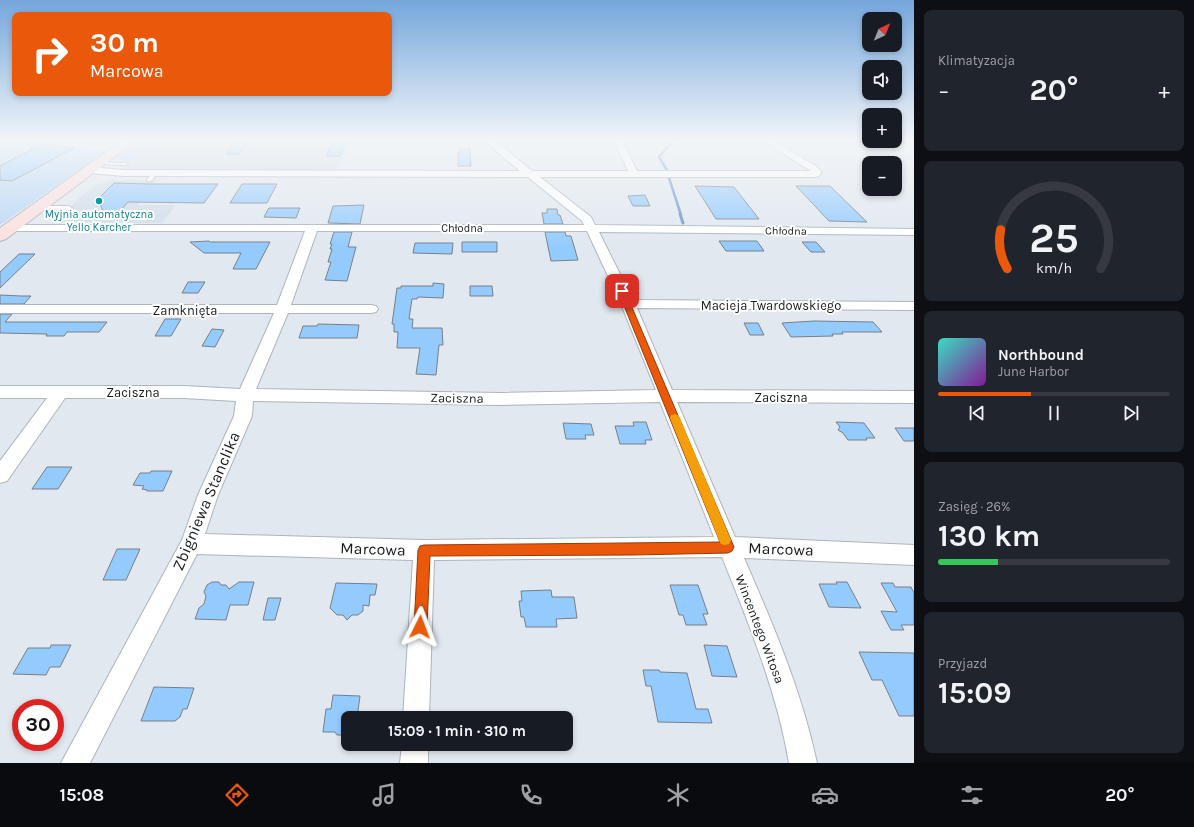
<!DOCTYPE html>
<html lang="pl">
<head>
<meta charset="utf-8">
<style>
	:root { --surface:#171b24; --page:#20242c; --text:#f1f3f6; --muted:#9ea1a6; --line:#363941; --accent:#ea580c }
	body { margin:0; font-family:Karla,sans-serif; background:var(--page); color:var(--text); height:100vh; display:flex; flex-direction:column; font-size:15px; white-space:nowrap }
	* { box-sizing:border-box; margin:0 }
	p { font-size:13px; color:var(--muted) }
	.icon { flex:none; width:22px; height:22px; fill:none; stroke:currentColor; stroke-width:2; stroke-linecap:round; stroke-linejoin:round }
	.map { position:relative; flex:1; overflow:hidden }
	.panel { display:flex; flex-direction:column; gap:10px; padding:10px; background:#0d0f14; width:280px }
	.panel>* { flex:none }
	.guide { position:absolute; left:12px; top:12px; width:380px; height:84px; border-radius:8px; box-shadow:0 2px 6px #0003; background:#ea580c; color:#fff; overflow:hidden }
	.needle { width:26px; rotate:43deg }
	.buttons { position:absolute; left:862px; top:12px; display:grid; gap:8px }
	.buttons a { display:grid; place-items:center; width:40px; height:40px; border-radius:8px; background:var(--surface); box-shadow:0 2px 6px #0003; font-size:20px }
	.speed { position:absolute; left:12px; top:699px; display:flex; gap:8px; font-size:20px; font-weight:700; text-align:center }
	.speed>* { display:grid; place-content:center; width:52px; height:52px; border-radius:50%; background:var(--surface); box-shadow:0 2px 6px #0003; line-height:1 }
	.speed .limit { border:6px solid #d22; background:#fff; color:#111 }
	.pin { position:absolute; display:grid; place-items:center; width:34px; height:34px; color:#fff; margin:-17px; border-radius:8px; box-shadow:0 2px 6px #0006 }
	.me { position:absolute; width:44px; margin:-22px; rotate:3deg; stroke-linejoin:round; filter:drop-shadow(0 0 3px #0008) }
	.turn { display:flex; align-items:center; gap:14px; height:84px; padding:0 12px; font-size:18px }
	.turn .icon { width:52px; height:52px; stroke-width:2.5 }
	.turn b { display:block; font-size:28px; line-height:34px }
	.big { font-size:30px; font-weight:700; line-height:1.1 }
	.panel .card { flex:1; display:flex; flex-direction:column; justify-content:center; gap:6px; min-width:0; padding:0 14px; border-radius:8px; background:var(--page) }
	.panel .dial { align-items:center; gap:0 }
	.dial svg { height:104px; overflow:visible; fill:none; stroke:var(--line); stroke-width:7; stroke-linecap:round; text-anchor:middle }
	.dial text { fill:var(--text); stroke:none }
	.song { display:flex; align-items:center; gap:12px }
	.cover { width:48px; height:48px; border-radius:6px; background:linear-gradient(135deg,hsl(170 70% 55%),hsl(290 70% 35%)) }
	.played { height:4px; border-radius:2px; background:linear-gradient(90deg,var(--accent) 40%,var(--line) 40%) }
	.keys { display:flex; justify-content:space-around; direction:ltr }
	.heat { display:flex; justify-content:space-between; align-items:center; font-size:22px; direction:ltr }
	.charge { height:6px; border-radius:3px; background:linear-gradient(90deg,#34c759 26%,var(--line) 0) }
	.trip { position:absolute; left:341px; top:711px; width:232px; height:40px; border-radius:8px; background:var(--surface); box-shadow:0 2px 6px #0003; font-weight:700; line-height:40px; text-align:center }
	.tabs { display:flex; height:64px; justify-content:space-around; align-items:center; background:#090b0e; color:var(--muted) }
	.tabs .icon { width:28px; height:28px }
	.tabs .selected { color:var(--accent) }
	.tabs b { font-size:18px; color:var(--text) }
	main { display:flex; flex:1; min-height:0 }
	.map>svg:first-child { display:block }
	.built { fill:#cfdce9 }
	.green { fill:#b8d7f6 }
	.lines { fill:none; stroke-linecap:round; stroke-linejoin:round }
	.stream-far1 { stroke:#6994ca; stroke-width:2.5 }
	.stream { stroke:#6994ca; stroke-width:3 }
	.building { fill:#94cbff; stroke:#787f85 }
	.lane-casing { stroke:#adb4bb; stroke-width:2 }
	.street-casing { stroke:#adb4bb; stroke-width:2 }
	.secondary-casing { stroke:#adb4bb; stroke-width:2 }
	.lane { fill:#fff; fill-rule:evenodd }
	.street { fill:#fff; fill-rule:evenodd }
	.secondary { fill:#fddfde; fill-rule:evenodd }
	.route { fill:#ea580c; stroke:#983908 }
	.slow { fill:#f59e0b }
	.culture-dot { fill:#0f9aa8; stroke:#fff; stroke-width:1.5 }
	.labels { text-anchor:middle; dominant-baseline:central; stroke-width:4; stroke-linejoin:round; paint-order:stroke }
	.far-culture-label { font-size:11px; fill:#0d838f; stroke:#fff }
	.far-street-label { font-size:11px; fill:#191c1e; stroke:#fff }
	.street-label { font-size:13px; fill:#191c1e; stroke:#fff }
	.near-street-label { font-size:16px; fill:#191c1e; stroke:#fff }
</style>
</head>
<body>
<main>
<div class="map">
<svg width="914" height="763" viewBox="0 0 914 763">
	<rect width="100%" height="100%" fill="#e1e8f0"/>
	<path class="built" d="M158 139H355L334 171 120 170Z
		M112 180H158L137 205H176L162 223 53 222 93 186Z"/>
	<path class="green" d="M0 139H29L25 142 106 151 0 225Z
		M138 139H158L129 162 114 159V157Z
		M856 139H869V141H895V139H914V144L861 143Z"/>
	<g class="lines">
		<path class="stream-far1" d="M668 172 659 157 674 139
			M669 178 681 215"/>
		<path class="stream" d="M680 214 683 223"/>
	</g>
	<path class="building" d="M237 139H250L239 154H226Z
		M334 139H347L340 156H326Z
		M42 144 74 148 12 181 0 180V166Z
		M460 149H470L471 166H458V152H460Z
		M114 183 150 184H218L204 203 128 202 116 216H105L98 199Z
		M242 184H277L267 203H230Z
		M695 186 734 187 759 219H716Z
		M796 186H830L867 222 829 221Z
		M645 195 650 206H633L628 196Z
		M364 205 360 224 328 223 333 206Z
		M269 208H300L296 218 264 217Z
		M547 209H557L558 215H560L563 224H544L542 213H547Z
		M334 232H352L348 247H356L347 281 325 280 331 262H328L332 249H330L332 244H330Z
		M545 232H565L566 236H571L578 260 551 261Z
		M209 241 210 242H270L256 269H233L241 253H204L190 242Z
		M719 241H757L764 251H726Z
		M462 242H497V252H462Z
		M802 242H816L825 252H811Z
		M415 243H453L452 254 413 253Z
		M19 254H35L0 288V272Z
		M188 282H205L198 293H182Z
		M433 283 444 284 443 298 418 297 417 299H412L409 319H413L412 328H442L443 345H439L436 375 416 374 420 348H397L398 332H394V324H392L397 288H401V286H433Z
		M470 286H492L493 296H470Z
		M0 295 21 296H31L24 304H0Z
		M0 314H12L5 322H107L99 332H67L64 336H46L47 334 0 333Z
		M165 319H181L171 336H155Z
		M814 321 873 322 882 332H842L843 334H832L833 336 791 337 782 323Z
		M744 323H758L764 335H750Z
		M318 324 359 325 357 338H299L303 326H317Z
		M212 329 224 330 215 347 202 346Z
		M633 422H646L652 440H645L646 444H620L615 426H634Z
		M836 422 864 423 875 438H866L867 440H848L843 433 838 430 840 427Z
		M563 423 591 424 594 435H585L586 439H566Z
		M895 428H914V441H904Z
		M47 467H72L58 489H32Z
		M151 471H172L163 491H147V490L142 489 144 486 133 485 140 473H150Z
		M117 549H140L126 580H103Z
		M212 582H219L221 585H226L229 589 239 582H254L248 605H230L226 620 195 619 199 608 204 604 206 596 204 592 207 585Z
		M836 582H847L861 608 829 607 819 584H837Z
		M336 583 377 584 375 595H370L369 606 363 605V611L358 615H352L347 620 343 615H337L330 608Z
		M881 583H893L895 587H911L914 593V625H901L904 630H891L881 611 897 612Z
		M670 585H698L708 614H703L707 625H686L683 615H679Z
		M551 590 552 597H574L577 618 556 619 557 627H526L524 617H521L519 601H522L521 591Z
		M268 598H281L275 620H263Z
		M51 645H71L60 667H50L46 675 13 674 28 648H50Z
		M704 645 727 646 737 677 712 676Z
		M859 652 914 653V716H899L882 680H872Z
		M643 670H659L660 672 687 673 696 709H708L712 723 658 722 651 686H646Z
		M154 687 194 688 187 709H183L180 717 175 721H141Z
		M333 695 360 696 357 718H348V730L342 735H337L335 732H323L326 709H331Z"/>
	<g class="lines">
		<g class="lane-casing">
			<path id="lane" d="M96 162 126 163 128 164 126 165 98 164H96Z
				M153 173 157 174 151 181H147V179Z
				M38 206H69L72 208 69 210 36 209V207Z"/>
		</g>
		<g class="street-casing">
			<path id="street" d="M485 139H494L532 171H628L613 139H621L637 171H811L760 139H770L816 166 822 172 819 176 816 177H540L591 217 595 225 914 229V235L599 232 633 300 914 302V310L637 308 672 390 914 391V403L677 402 735 537 914 545V565L744 558C773 624 802 692 817 763H789C777 692 749 624 722 557L434 560 429 718H403L413 560 197 554 90 763H61L182 540 198 495 234 416 236 401 184 398H65L7 481 0 483V461L47 398H0V386H184L240 389 274 313H0V305H277L305 231H10L6 230 4 228 6 226 10 225H584L582 221 528 177 124 176 89 173 84 170 89 167 124 170 520 171 490 146ZM317 231H587L621 304 656 390 500 393 256 389 288 313H371L376 312 378 309 376 306 371 305H291ZM253 401 500 405 660 402 714 537 424 540 205 534 218 495 252 416Z
				M402 744H428V763H400Z"/>
		</g>
		<g class="secondary-casing">
			<path id="secondary" d="M124 139H138L6 239 0 241V228Z"/>
		</g>
		<use href="#lane" class="lane"/>
		<use href="#street" class="street"/>
		<use href="#secondary" class="secondary"/>
	</g>
	<linearGradient id="sky" x2="0" y2="1"><stop stop-color="#75a7dc"/><stop offset="0.57" stop-color="#f2f5f8"/><stop offset="1" stop-color="#f2f5f8" stop-opacity="0"/></linearGradient>
	<rect width="914" height="246" fill="url(#sky)"/>
	<path class="route" d="M622 289 625 291 734 547 732 551 728 553 634 555 430 556 427 627 425 631 420 633 416 631 414 627 418 550 420 546 424 545 720 542 618 291Z"/>
	<path class="slow" d="M675 414 678 415 680 418 731 540 729 544 725 545 721 544 719 540 670 418 671 415Z"/>
	<circle class="culture-dot" cx="99" cy="201" r="4"/>
	<g class="labels">
		<g class="far-culture-label">
			<text x="99" y="214">Myjnia automatyczna<tspan x="99" dy="13">Yello Karcher</tspan></text>
		</g>
		<g class="far-street-label">
			<text x="462" y="228">Chłodna</text>
			<text transform="translate(786 231) rotate(1)">Chłodna</text>
		</g>
		<g class="street-label">
			<text x="771" y="305">Macieja Twardowskiego</text>
			<text x="185" y="310">Zamknięta</text>
			<text x="133" y="392">Zaciszna</text>
			<text x="781" y="397">Zaciszna</text>
			<text transform="translate(457 398) rotate(1)">Zaciszna</text>
			<text transform="translate(760 629) rotate(69)">Wincentego Witosa</text>
		</g>
		<g class="near-street-label">
			<text transform="translate(206 501) rotate(-67)">Zbigniewa Stanclika</text>
			<text transform="translate(373 549) rotate(2)">Marcowa</text>
			<text transform="translate(781 549) rotate(2)">Marcowa</text>
		</g>
	</g>
</svg>
<div class="buttons">
<a><svg class="needle" viewBox="-14 -14 28 28"><path d="M0-13l5 13h-10z" fill="#e53935"/><path d="M0 13l5-13h-10z" fill="#9ea1a6"/></svg></a>
<a><svg class="icon" aria-label="sound" viewBox="0 0 24 24"><path d="M4 9h4l5-4v14l-5-4H4zM17 9q2 3 0 6"/></svg></a>
<a>+</a>
<a>−</a>
</div>
<div class="speed"><div class="limit">30</div></div>
<div class="pin" style="left:622px;top:291px;background:#d93025"><svg class="icon" aria-label="arrive" viewBox="0 0 24 24"><path d="M6 21V4h12l-3 4 3 4H6"/></svg></div>
<svg class="me" style="left:420px;top:627px" viewBox="-20 -20 40 40"><path d="M0-17L14 15 0 8-14 15z" fill="#ea580c" stroke="#fff" stroke-width="4"/></svg>
<div class="trip">15:09 · 1 min · 310 m</div>
<div class="guide">
<div class="turn"><svg class="icon" aria-label="right" viewBox="0 0 24 24"><path d="M7 20v-9h11M14 6l5 5-5 5"/></svg><div><b>30 m</b>Marcowa</div></div>
</div>
</div>
<section class="panel">
<div class="card"><p>Klimatyzacja</p>
<div class="heat"><a>−</a><b class="big">20°</b><a>+</a></div>
</div>
<div class="card dial"><svg viewBox="0 0 100 80">
<path d="M14 69A42 42 0 1 1 86 69"/>
<path d="M14 69A42 42 0 0 1 9 39" stroke="#ea580c"/>
<text x="50" y="56" font-size="32" font-weight="700">25</text>
<text x="50" y="72" font-size="11">km/h</text>
</svg></div>
<div class="card">
<div class="song"><i class="cover"></i><div><b>Northbound</b><p>June Harbor</p></div></div>
<div class="played"></div>
<div class="keys"><svg class="icon" aria-label="previous" viewBox="0 0 24 24"><path d="M18 5L8 12l10 7zM5 5v14"/></svg><svg class="icon" aria-label="pause" viewBox="0 0 24 24"><path d="M8 5v14M16 5v14"/></svg><svg class="icon" aria-label="next" viewBox="0 0 24 24"><path d="M6 5l10 7-10 7zM19 5v14"/></svg></div>
</div>
<div class="card"><p>Zasięg · 26%</p><b class="big">130 km</b><div class="charge"></div></div>
<div class="card"><p>Przyjazd</p><b class="big">15:09</b></div>
</section>
</main>
<nav class="tabs">
<b>15:08</b>
<svg class="icon selected" aria-label="directions" viewBox="0 0 24 24"><path d="M12 3l9 9-9 9-9-9zM9 14v-3h6M13 9l2 2-2 2"/></svg>
<svg class="icon" aria-label="music" viewBox="0 0 24 24"><path d="M9 18V5l10-2v13"/><circle cx="6" cy="18" r="3"/><circle cx="16" cy="16" r="3"/></svg>
<svg class="icon" aria-label="phone" viewBox="0 0 24 24"><path d="M5 4h4l2 5-3 2q2 4 5 5l2-3 5 2v4C11 20 4 13 5 4z"/></svg>
<svg class="icon" aria-label="climate" viewBox="0 0 24 24"><path d="M12 3v18M4 7l16 10M4 17L20 7"/></svg>
<svg class="icon" aria-label="car" viewBox="0 0 24 24"><path d="M5 17H2v-5l4-1 3-4h7l3 4 3 1v5h-3M9 17h6M6 11h13"/><circle cx="7" cy="17" r="2"/><circle cx="17" cy="17" r="2"/></svg>
<svg class="icon" aria-label="filters" viewBox="0 0 24 24"><path d="M4 7h16M4 17h16"/><circle cx="9" cy="7" r="2"/><circle cx="15" cy="17" r="2"/></svg>
<b>20°</b>
</nav>
</body>
</html>
